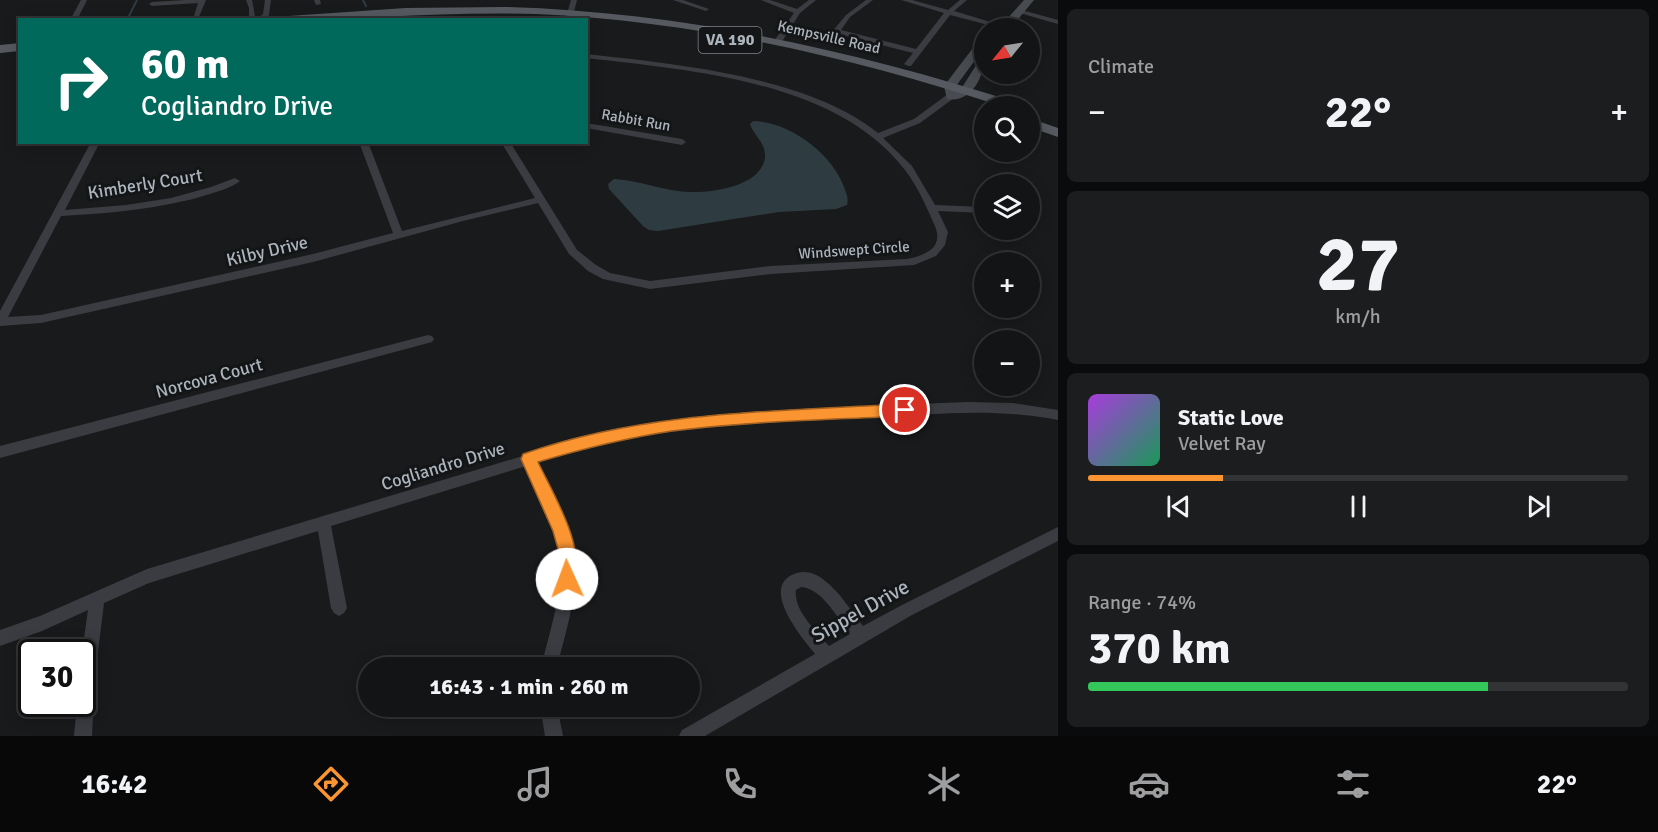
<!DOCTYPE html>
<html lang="en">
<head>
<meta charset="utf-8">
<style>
	:root { --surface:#131415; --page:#1c1d1e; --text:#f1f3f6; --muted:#9d9ea0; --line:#323334; --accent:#fb9532 }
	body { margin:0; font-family:Signika,sans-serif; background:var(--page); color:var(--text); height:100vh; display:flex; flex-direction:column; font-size:22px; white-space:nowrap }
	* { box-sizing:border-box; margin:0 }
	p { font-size:20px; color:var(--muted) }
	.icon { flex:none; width:33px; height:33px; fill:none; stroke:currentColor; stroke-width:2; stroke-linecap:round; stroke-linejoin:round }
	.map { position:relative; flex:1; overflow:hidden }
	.side { display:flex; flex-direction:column; gap:9px; padding:9px; background:#0a0b0c; width:600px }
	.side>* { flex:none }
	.top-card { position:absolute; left:18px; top:18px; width:570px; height:126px; border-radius:0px; box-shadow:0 3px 15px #0003,0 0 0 2px var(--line); background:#00695c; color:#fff; overflow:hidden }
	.needle { width:39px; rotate:240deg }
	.fabs { position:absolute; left:974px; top:18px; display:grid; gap:12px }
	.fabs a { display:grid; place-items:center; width:66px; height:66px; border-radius:50%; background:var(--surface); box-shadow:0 3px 15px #0003,0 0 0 2px var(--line); font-size:30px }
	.speed { position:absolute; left:18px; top:639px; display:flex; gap:12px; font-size:30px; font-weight:700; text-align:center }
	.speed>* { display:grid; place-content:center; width:78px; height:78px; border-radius:50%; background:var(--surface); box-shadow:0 3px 15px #0003,0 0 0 2px var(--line); line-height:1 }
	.speed .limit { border:3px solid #111; border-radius:9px; background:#fff; color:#111 }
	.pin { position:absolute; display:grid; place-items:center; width:51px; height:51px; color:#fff; margin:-26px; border:3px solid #fff; border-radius:50%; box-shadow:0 2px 6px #0007 }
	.me { position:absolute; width:66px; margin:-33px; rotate:358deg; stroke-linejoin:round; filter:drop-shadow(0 0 4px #0008) }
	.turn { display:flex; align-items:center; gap:21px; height:126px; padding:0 24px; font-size:27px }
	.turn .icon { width:78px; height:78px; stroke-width:2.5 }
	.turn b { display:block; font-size:42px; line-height:51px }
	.big { font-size:45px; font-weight:800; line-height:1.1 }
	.side .card { flex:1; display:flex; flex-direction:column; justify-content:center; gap:9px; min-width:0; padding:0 21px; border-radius:9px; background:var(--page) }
	.side .dial { align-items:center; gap:0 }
	.dial b { font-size:78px; line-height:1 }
	.song { display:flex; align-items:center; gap:18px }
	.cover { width:72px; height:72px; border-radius:9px; background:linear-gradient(135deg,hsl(280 70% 55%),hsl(150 70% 35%)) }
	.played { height:6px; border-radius:3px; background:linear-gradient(90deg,var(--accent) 25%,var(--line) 25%) }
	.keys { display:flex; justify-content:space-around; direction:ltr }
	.heat { display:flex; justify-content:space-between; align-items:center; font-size:33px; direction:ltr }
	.charge { height:9px; border-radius:4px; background:linear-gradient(90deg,#34c759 74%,var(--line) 0) }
	.trip { position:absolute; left:358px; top:657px; width:342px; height:60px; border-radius:30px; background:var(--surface); box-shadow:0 3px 15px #0003,0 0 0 2px var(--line); font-weight:800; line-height:60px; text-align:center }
	.dock { display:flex; height:96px; justify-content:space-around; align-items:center; background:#080808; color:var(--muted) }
	.dock .icon { width:42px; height:42px }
	.dock .active { color:var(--accent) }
	.dock b { font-size:27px; color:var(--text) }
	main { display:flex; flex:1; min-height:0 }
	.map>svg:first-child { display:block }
	.water { fill:#2e3c41 }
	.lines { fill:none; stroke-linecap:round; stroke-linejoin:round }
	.stream { stroke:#2e3c41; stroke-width:2 }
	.street { fill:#3a3c41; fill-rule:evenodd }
	.secondary { fill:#484c51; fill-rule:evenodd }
	.primary { fill:#565a60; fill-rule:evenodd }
	.route { fill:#fb9532; stroke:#a36120; stroke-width:1.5 }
	.labels { text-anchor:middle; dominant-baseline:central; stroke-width:6; stroke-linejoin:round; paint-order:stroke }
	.far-street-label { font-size:15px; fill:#abb3bc; stroke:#141517 }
	.shield { fill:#141517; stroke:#7e848a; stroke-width:1.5 }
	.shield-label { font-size:16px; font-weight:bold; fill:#abb3bc }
	.street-label { font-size:18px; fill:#abb3bc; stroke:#141517 }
	.near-street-label { font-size:21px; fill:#abb3bc; stroke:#141517 }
</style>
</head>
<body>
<main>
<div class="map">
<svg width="1058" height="736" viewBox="0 0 1058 736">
	<rect width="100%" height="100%" fill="#191a1c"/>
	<path class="water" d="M753 121C788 121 832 153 844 187 846 193 849 198 847 205L836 209 779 212 658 231 649 230 643 226 609 189 608 184 614 179C636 180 656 188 678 191 702 195 762 189 765 157 766 143 754 136 750 124Z"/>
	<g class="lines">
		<path class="stream" d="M363 0 366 6
			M127 20 137 0"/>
		<path class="street" d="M81 0H87L77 20H70Z
			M185 0H206L199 17 194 16 198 3 152 6 149 4 152 2Z
			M246 0H252L255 16 258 18 263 14 265 0H271L269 15 265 20H251L249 17V8Z
			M314 0H320L321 4 316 5Z
			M571 0H577L572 20H565Z
			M673 0H683L709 9 706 11Z
			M761 0H770L797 9 809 0H816L800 13 781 43H778L774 41 794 13Z
			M866 0H873L850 17 841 30 916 49 944 13 901 0H912L948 10 960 0H967L954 11 1004 26 1000 28 950 15 911 66H908L904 64 913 53 838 34 833 41 826 39 846 15Z
			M1018 9 1058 20V24L1016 12 1015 11Z
			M586 54C675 64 808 76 878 133L914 119 948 94H954V98L920 123 883 138 912 166 935 205 984 207V213L938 211 948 232 945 245 936 256 914 265 771 274 650 289 603 279 588 271 569 254 538 203 463 221 313 262 41 323 0 326V311L91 142H100L65 210 126 205 171 198 211 187 235 178 240 181C232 187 220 191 210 194 162 209 112 213 61 216L8 317 41 315 313 254 393 233 359 142H368L402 231 535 198 501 142H510L577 250 596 265 610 273 650 281 771 266 907 259C927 255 945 247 934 224 925 203 915 181 900 164 830 80 688 70 586 58Z
			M586 123 682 139 686 142 682 145 586 128Z
			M428 335 432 336 434 339 432 342 0 458V446Z
			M968 402 1013 403 1058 410V420C997 408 938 414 876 417 783 422 690 425 599 444 578 448 558 456 537 463 553 493 572 523 575 557 579 594 565 632 557 668H541C550 628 567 584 558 544 552 516 538 491 526 466L331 526 347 608 344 613 339 616 334 613 331 608 318 531 149 583 104 603 95 676 92 736H74L77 704H82V652L88 610 42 631 0 646V630L40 616 147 569 596 434C718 411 844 407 968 402Z
			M1058 527V541L912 615 705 736H679L682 730 815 654C802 638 757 585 797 573 806 570 817 574 824 580 840 592 851 611 863 626L902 605ZM801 587C822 588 838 619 850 634L829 646C817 632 793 610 796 590Z
			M540 706H557L563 736H545Z"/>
		<path class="secondary" d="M1024 0H1034L1015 23 998 25V21L1007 19Z
			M984 42V48L956 86V90L961 89 980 59 984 58C984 78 971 103 947 99L944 86 976 44Z"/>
		<path class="primary" d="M505 7C681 12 850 49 1018 103L1020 106H1001C850 57 695 21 536 14 447 11 358 20 269 20L274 17 406 8Z
			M20 43V51L0 53V45Z
			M1029 118 1058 128V137L1029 127Z"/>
	</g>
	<path class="route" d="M905 404 910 406 912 410 910 414 905 416C827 420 749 421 672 431 626 438 582 449 538 462 553 494 588 550 573 585L567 587 561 585 558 579 560 556 553 531 521 459 523 454C645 411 777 411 905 404Z"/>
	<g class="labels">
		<g class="far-street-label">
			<text transform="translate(829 37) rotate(13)">Kempsville Road</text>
			<text transform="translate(636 120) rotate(10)">Rabbit Run</text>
			<text transform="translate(854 250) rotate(-4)">Windswept Circle</text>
		</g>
		<rect class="shield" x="698.5" y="27" width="63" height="26" rx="4.5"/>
		<g class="shield-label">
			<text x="730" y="40">VA 190</text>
		</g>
		<g class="street-label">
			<text transform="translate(145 184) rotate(-9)">Kimberly Court</text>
			<text transform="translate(267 251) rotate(-13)">Kilby Drive</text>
			<text transform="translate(209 378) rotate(-15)">Norcova Court</text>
			<text transform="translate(443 466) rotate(-17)">Cogliandro Drive</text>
		</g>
		<g class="near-street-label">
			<text transform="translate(860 611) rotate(-29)">Sippel Drive</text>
		</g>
	</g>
</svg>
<div class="fabs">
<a><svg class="needle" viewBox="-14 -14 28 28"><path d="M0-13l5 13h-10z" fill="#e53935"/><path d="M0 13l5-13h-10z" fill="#9d9ea0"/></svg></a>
<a><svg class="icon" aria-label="search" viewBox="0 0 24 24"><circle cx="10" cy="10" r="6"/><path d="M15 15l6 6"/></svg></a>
<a><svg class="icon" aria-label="layers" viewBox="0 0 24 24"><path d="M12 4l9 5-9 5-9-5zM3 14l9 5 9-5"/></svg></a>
<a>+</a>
<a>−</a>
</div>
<div class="speed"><div class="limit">30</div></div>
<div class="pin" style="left:905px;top:410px;background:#d93025"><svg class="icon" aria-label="arrive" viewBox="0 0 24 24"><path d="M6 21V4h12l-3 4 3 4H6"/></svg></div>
<svg class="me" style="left:567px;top:579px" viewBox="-20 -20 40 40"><circle r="19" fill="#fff"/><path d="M0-13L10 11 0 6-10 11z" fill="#fb9532"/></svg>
<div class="trip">16:43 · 1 min · 260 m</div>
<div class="top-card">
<div class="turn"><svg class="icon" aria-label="right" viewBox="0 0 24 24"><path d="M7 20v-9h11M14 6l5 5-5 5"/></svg><div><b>60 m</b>Cogliandro Drive</div></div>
</div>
</div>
<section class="side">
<div class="card"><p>Climate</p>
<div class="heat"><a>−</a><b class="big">22°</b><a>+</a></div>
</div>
<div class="card dial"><b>27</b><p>km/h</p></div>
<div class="card">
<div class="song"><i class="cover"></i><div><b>Static Love</b><p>Velvet Ray</p></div></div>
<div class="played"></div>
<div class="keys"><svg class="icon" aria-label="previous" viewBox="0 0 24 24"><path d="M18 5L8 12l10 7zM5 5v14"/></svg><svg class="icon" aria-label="pause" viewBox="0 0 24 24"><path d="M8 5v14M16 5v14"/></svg><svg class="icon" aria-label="next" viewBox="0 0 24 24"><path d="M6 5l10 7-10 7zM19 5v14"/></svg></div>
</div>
<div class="card"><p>Range · 74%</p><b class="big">370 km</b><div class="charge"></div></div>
</section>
</main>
<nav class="dock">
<b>16:42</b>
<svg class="icon active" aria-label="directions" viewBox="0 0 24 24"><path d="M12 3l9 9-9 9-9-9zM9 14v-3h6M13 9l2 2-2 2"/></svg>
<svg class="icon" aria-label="music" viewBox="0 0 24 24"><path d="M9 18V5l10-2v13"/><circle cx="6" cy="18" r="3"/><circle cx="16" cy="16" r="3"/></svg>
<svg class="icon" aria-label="phone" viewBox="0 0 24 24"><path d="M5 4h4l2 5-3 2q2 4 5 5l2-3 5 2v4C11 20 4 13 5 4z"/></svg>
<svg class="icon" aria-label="climate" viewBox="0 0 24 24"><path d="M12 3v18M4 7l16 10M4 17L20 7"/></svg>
<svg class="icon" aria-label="car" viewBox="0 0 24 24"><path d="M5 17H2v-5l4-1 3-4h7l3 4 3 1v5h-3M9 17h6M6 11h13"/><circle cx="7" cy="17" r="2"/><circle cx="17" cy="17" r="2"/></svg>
<svg class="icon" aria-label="filters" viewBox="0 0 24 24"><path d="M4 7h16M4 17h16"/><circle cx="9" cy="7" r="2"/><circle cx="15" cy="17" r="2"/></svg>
<b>22°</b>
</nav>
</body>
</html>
